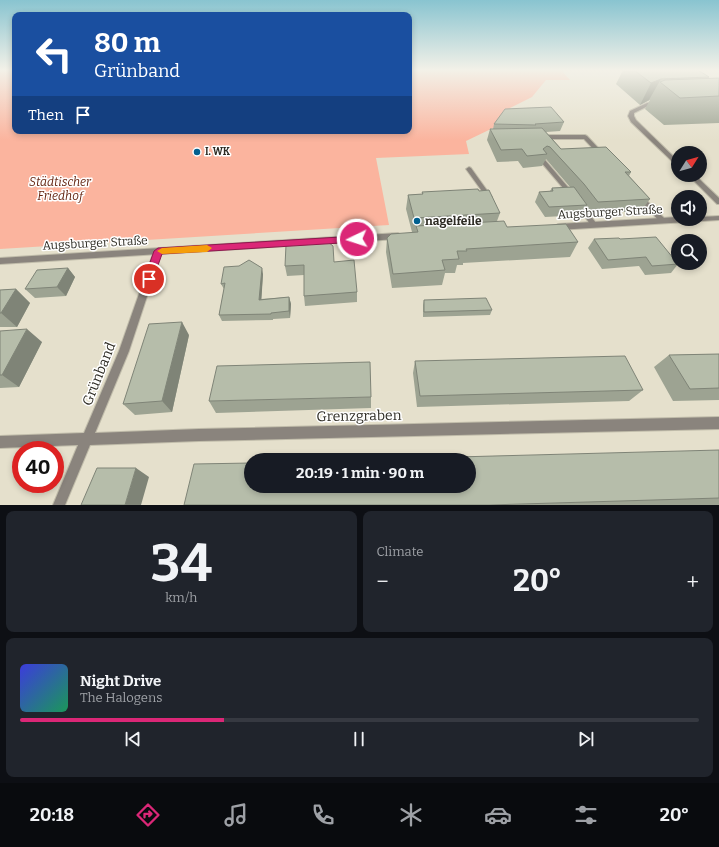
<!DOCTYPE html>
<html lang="en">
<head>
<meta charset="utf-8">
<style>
	:root { --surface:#171b24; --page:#20242c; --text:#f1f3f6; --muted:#9ea1a6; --line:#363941; --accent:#db2777 }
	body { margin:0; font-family:Bitter,serif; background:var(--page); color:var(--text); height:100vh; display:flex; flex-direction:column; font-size:15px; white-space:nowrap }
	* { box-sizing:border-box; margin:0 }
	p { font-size:13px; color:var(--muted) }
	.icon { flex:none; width:22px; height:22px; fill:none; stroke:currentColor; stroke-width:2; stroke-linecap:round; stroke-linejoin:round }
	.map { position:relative; height:505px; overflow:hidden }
	.drawer { display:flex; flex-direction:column; gap:6px; padding:6px; background:#0d0f14; flex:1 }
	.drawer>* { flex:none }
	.guide { position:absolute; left:12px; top:12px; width:400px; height:122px; border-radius:8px; box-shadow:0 2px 6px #0003; background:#1a4fa0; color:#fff; overflow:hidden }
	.needle { width:26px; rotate:53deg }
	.controls { position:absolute; left:671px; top:146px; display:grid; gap:8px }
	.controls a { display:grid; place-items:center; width:36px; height:36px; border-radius:50%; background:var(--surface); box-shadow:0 2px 6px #0003; font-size:20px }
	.speed { position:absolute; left:12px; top:441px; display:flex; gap:8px; font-size:20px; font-weight:700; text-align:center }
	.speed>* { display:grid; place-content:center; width:52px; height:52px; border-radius:50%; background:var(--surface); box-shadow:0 2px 6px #0003; line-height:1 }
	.speed .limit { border:6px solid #d22; background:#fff; color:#111 }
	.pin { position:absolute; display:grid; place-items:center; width:34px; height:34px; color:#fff; margin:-17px; border:2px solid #fff; border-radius:50%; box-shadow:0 1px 4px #0007 }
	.me { position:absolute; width:44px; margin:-22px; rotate:266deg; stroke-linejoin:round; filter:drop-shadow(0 0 3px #0008) }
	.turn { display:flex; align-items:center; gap:14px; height:84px; padding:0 16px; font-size:18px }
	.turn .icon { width:52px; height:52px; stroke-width:2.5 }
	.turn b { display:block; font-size:28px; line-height:34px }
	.then { display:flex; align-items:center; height:38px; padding:0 16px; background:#0003; gap:8px; font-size:15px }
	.big { font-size:30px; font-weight:700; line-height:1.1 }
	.drawer .widget { flex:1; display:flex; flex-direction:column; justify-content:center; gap:6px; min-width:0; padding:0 14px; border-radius:8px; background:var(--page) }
	.drawer .dial { align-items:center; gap:0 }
	.dial b { font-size:52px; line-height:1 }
	.song { display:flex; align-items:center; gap:12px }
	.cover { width:48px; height:48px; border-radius:6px; background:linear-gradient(135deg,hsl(240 70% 55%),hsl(150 70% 35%)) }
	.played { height:4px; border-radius:2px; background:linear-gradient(90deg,var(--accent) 30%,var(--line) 30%) }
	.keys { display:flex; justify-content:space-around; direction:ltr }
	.heat { display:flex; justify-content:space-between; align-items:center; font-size:22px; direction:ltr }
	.drawer .tiles { flex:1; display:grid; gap:6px; grid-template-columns:1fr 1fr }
	.widget:last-child { grid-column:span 2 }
	.trip { position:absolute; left:244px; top:453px; width:232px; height:40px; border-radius:20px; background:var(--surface); box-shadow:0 2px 6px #0003; font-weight:700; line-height:40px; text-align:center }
	.tab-bar { display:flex; height:64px; justify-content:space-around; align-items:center; background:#090b0e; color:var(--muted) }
	.tab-bar .icon { width:28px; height:28px }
	.tab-bar .selected { color:var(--accent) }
	.tab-bar b { font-size:18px; color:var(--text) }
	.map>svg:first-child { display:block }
	.green { fill:#fbb49e }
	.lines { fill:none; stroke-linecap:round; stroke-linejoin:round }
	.service-casing { stroke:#c0bcaa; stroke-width:2 }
	.minor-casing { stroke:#c0bcaa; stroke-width:2 }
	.tertiary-casing { stroke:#c0bcaa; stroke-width:2 }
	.service { fill:#8a847d; fill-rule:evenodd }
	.minor { fill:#8a847d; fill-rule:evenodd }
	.tertiary { fill:#8a847d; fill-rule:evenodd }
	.wall { fill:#9da392 }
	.shaded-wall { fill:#7f8477 }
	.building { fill:#b6bdaa; stroke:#7f8477 }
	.route { fill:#db2777; stroke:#8e194d }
	.slow { fill:#f59e0b }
	.poi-dot { fill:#016090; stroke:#fff; stroke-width:1.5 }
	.labels { text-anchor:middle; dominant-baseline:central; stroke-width:3; stroke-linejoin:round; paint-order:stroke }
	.far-poi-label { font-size:10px; font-weight:bold; fill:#2e2c24; stroke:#fff; text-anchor:start }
	.park-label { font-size:12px; font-style:italic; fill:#642410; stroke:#fff }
	.street-label { font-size:12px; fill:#2e2c24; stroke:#fff }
	.poi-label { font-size:12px; font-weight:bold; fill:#2e2c24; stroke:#fff; text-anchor:start }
	.near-street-label { font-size:14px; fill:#2e2c24; stroke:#fff }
</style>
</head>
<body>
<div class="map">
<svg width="719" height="505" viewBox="0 0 719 505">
	<rect width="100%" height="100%" fill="#e5e0cc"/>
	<path class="green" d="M0 70H15V131H409V70H561L570 80H546L532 97 510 108 493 128 466 141 469 154 376 158 389 225 0 249Z"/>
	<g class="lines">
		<g class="service-casing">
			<path id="service" d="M585 135 587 136 602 152V154H598L584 139H542L539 137 542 135Z
				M543 159 545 160 573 193 574 194 573 195H569L541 162 540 161Z
				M469 167 471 168 491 196 492 197 491 198H487L466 169Z
				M641 196 643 197 665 219 666 221 665 223H661L639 199 638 198Z
				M579 202 581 203 596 223 597 225 596 227H592L576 204Z"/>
		</g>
		<g class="minor-casing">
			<path id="minor" d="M658 101 660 102V104L650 105 634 113V116L636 120 678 161V166L676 165 631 122 628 116 630 111 647 103Z
				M688 175H695L719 198V204H717Z
				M158 248 162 251 129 351 95 433 199 429 719 417V429L199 441 90 445 65 505H53L78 445 0 448V436L84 433 119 351 154 251Z"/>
		</g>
		<g class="tertiary-casing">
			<path id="tertiary" d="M719 216V220L558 230 554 227 558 224 678 217V219H700V217Z
				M398 233 402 236 398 239 0 264V258Z"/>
		</g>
		<use href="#service" class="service"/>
		<use href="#minor" class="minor"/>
		<use href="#tertiary" class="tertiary"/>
	</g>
	<path class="wall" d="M623 70H698L709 77 708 79 719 78V123L664 125 645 109 650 100 640 105 616 84Z
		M564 122 560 131 546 132 561 149 631 172 629 176 650 199 641 211 591 214 586 207 582 215 545 217 535 202 539 192 550 191 552 188 570 187 546 159 542 166 523 168 518 161 497 162 487 140 490 129H493L494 124Z
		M479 191 500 213 497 221 507 227 578 242 570 257 463 263V265H457L455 273H445L442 285 392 288 386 252 387 238 415 232H412L406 209 408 195 422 194V192Z
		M594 239H620L678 264 671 273 645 275 639 266 602 269 588 248Z
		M334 262 357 292V302L305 306 304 296V275L287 276 285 266Z
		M68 268 75 277 66 296 35 298 25 289Z
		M263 274 261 299 289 297 291 304 290 318 273 319V320L222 321 219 315 224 289 221 284Z
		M16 289 30 303 17 327H0V290Z
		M424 300 492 310 490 315 423 317V305Z
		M0 331 42 342 19 387 0 388Z
		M189 335 172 412 135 415 123 404Z
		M719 354V400L673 401 654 367 669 355Z
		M415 361 643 390 629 401 417 407 413 373Z
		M371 397V408L216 413 209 401Z
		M719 450V505H184Z"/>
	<path class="shaded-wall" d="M661 79 649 100 640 105 651 83Z
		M68 268 75 277 66 296 57 287Z
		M262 268 263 274 261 306 259 300Z
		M16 289 30 303 17 327 1 313Z
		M289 297 291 304 290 318 289 311Z
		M182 322 189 335 172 412 162 401Z
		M27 329 42 342 19 387 2 375Z
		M136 468 149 477 141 505H125Z"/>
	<path class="building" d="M634 70H698L709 77 661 79 651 83Z
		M719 78V96L680 98 660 82 665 80Z
		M551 107 564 122 535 124 536 125 494 124 505 109Z
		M542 128 561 149 606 147 631 172H625L650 199 598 202 584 184 550 147 547 146 543 149 547 154 527 156 522 149 501 150 490 129Z
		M574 187 587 205 549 207 539 192 553 191 552 188Z
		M478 189 479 191 489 190 500 213 414 218 408 195 423 194 422 192Z
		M504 221 507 227 566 224 578 242 466 249 467 251H457L459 259 442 260 445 270 393 274 387 238 391 234 418 232 416 226Z
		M656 237 678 264 652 266 646 257 608 260 594 239 619 238 620 239Z
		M328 242 333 246 334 262 354 260 357 292 304 296V265L285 266 286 245Z
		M249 260 262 268 259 300 289 297V311L271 313V314L219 315 225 283 221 284 224 267 239 266Z
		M68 268 57 287 25 289 37 270Z
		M16 289 1 313H0V290Z
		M486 298 492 310 424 312V300Z
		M182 322 162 401 123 404 149 324Z
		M27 329 2 375H0V331Z
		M719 354V388L690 389 669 355Z
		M625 356 643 390 420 396 415 361Z
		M370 362 371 397 209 401 217 366Z
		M719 450V498L489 505H184L194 464 251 463V486H469V460H345Z
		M97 468H136L125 505H81Z"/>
	<linearGradient id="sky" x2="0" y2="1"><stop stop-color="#89c4d0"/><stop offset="0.5" stop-color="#f3f1e8"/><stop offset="1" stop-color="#f3f1e8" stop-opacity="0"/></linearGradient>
	<rect width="719" height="140" fill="url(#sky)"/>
	<path class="route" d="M357 236 361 239 357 242 162 254 152 282H145L144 279 154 251 158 248Z"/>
	<path class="slow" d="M207 245 212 248 207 252 162 254 157 251 162 248Z"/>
	<g class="poi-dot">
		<circle cx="197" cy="152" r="4"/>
		<circle cx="417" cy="221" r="4"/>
	</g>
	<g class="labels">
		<g class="far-poi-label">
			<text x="205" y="152">I. WK</text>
		</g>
		<g class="park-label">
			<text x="60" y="182">Städtischer<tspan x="60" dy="14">Friedhof</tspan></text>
		</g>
		<g class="street-label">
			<text transform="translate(610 212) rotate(-3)">Augsburger Straße</text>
			<text transform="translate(95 243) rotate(-3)">Augsburger Straße</text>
		</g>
		<g class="poi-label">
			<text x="425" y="221">nagelfeile</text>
		</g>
		<g class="near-street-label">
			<text transform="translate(99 374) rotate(-68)">Grünband</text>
			<text transform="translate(359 416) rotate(-1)">Grenzgraben</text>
		</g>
	</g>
</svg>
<div class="controls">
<a><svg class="needle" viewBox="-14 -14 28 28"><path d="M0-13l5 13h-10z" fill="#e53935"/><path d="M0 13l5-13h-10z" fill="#9ea1a6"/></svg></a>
<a><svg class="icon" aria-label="sound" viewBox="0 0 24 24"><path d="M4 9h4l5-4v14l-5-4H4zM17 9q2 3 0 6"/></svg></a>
<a><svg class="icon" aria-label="search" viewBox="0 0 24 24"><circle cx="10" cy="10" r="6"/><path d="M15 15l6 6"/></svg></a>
</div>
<div class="speed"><div class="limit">40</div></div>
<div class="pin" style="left:149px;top:279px;background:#d93025"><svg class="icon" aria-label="arrive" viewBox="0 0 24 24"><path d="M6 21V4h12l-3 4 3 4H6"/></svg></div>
<svg class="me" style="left:357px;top:239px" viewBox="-20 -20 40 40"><circle r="17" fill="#db2777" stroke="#fff" stroke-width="3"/><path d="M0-11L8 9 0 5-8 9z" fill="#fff"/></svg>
<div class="trip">20:19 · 1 min · 90 m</div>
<div class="guide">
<div class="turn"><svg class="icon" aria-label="left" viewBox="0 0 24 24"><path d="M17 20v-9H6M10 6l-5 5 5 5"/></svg><div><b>80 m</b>Grünband</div></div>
<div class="then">Then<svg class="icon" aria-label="arrive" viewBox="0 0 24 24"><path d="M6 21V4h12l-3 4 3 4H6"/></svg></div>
</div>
</div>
<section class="drawer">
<div class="tiles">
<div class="widget dial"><b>34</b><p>km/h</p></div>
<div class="widget"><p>Climate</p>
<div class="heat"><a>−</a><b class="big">20°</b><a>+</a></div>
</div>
<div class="widget">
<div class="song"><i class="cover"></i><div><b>Night Drive</b><p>The Halogens</p></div></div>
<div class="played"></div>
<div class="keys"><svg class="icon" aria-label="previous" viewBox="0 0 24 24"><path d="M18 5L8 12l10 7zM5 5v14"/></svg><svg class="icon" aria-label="pause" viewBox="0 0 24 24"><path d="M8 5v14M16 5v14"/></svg><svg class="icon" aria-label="next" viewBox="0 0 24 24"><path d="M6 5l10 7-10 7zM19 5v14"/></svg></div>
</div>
</div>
</section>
<nav class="tab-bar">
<b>20:18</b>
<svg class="icon selected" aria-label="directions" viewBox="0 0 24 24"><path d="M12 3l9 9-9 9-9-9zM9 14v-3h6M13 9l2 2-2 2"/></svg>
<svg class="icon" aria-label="music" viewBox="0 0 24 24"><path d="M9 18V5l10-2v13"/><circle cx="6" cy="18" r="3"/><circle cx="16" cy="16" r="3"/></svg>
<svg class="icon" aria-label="phone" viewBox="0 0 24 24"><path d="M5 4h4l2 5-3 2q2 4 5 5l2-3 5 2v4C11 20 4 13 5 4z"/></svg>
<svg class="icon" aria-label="climate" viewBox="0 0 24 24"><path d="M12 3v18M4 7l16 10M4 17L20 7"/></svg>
<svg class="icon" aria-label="car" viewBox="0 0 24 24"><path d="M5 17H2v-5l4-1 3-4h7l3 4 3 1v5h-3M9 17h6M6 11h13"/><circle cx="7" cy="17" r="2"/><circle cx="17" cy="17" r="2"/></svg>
<svg class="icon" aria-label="filters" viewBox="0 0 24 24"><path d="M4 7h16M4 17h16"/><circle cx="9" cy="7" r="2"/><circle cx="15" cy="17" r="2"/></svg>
<b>20°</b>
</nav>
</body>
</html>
